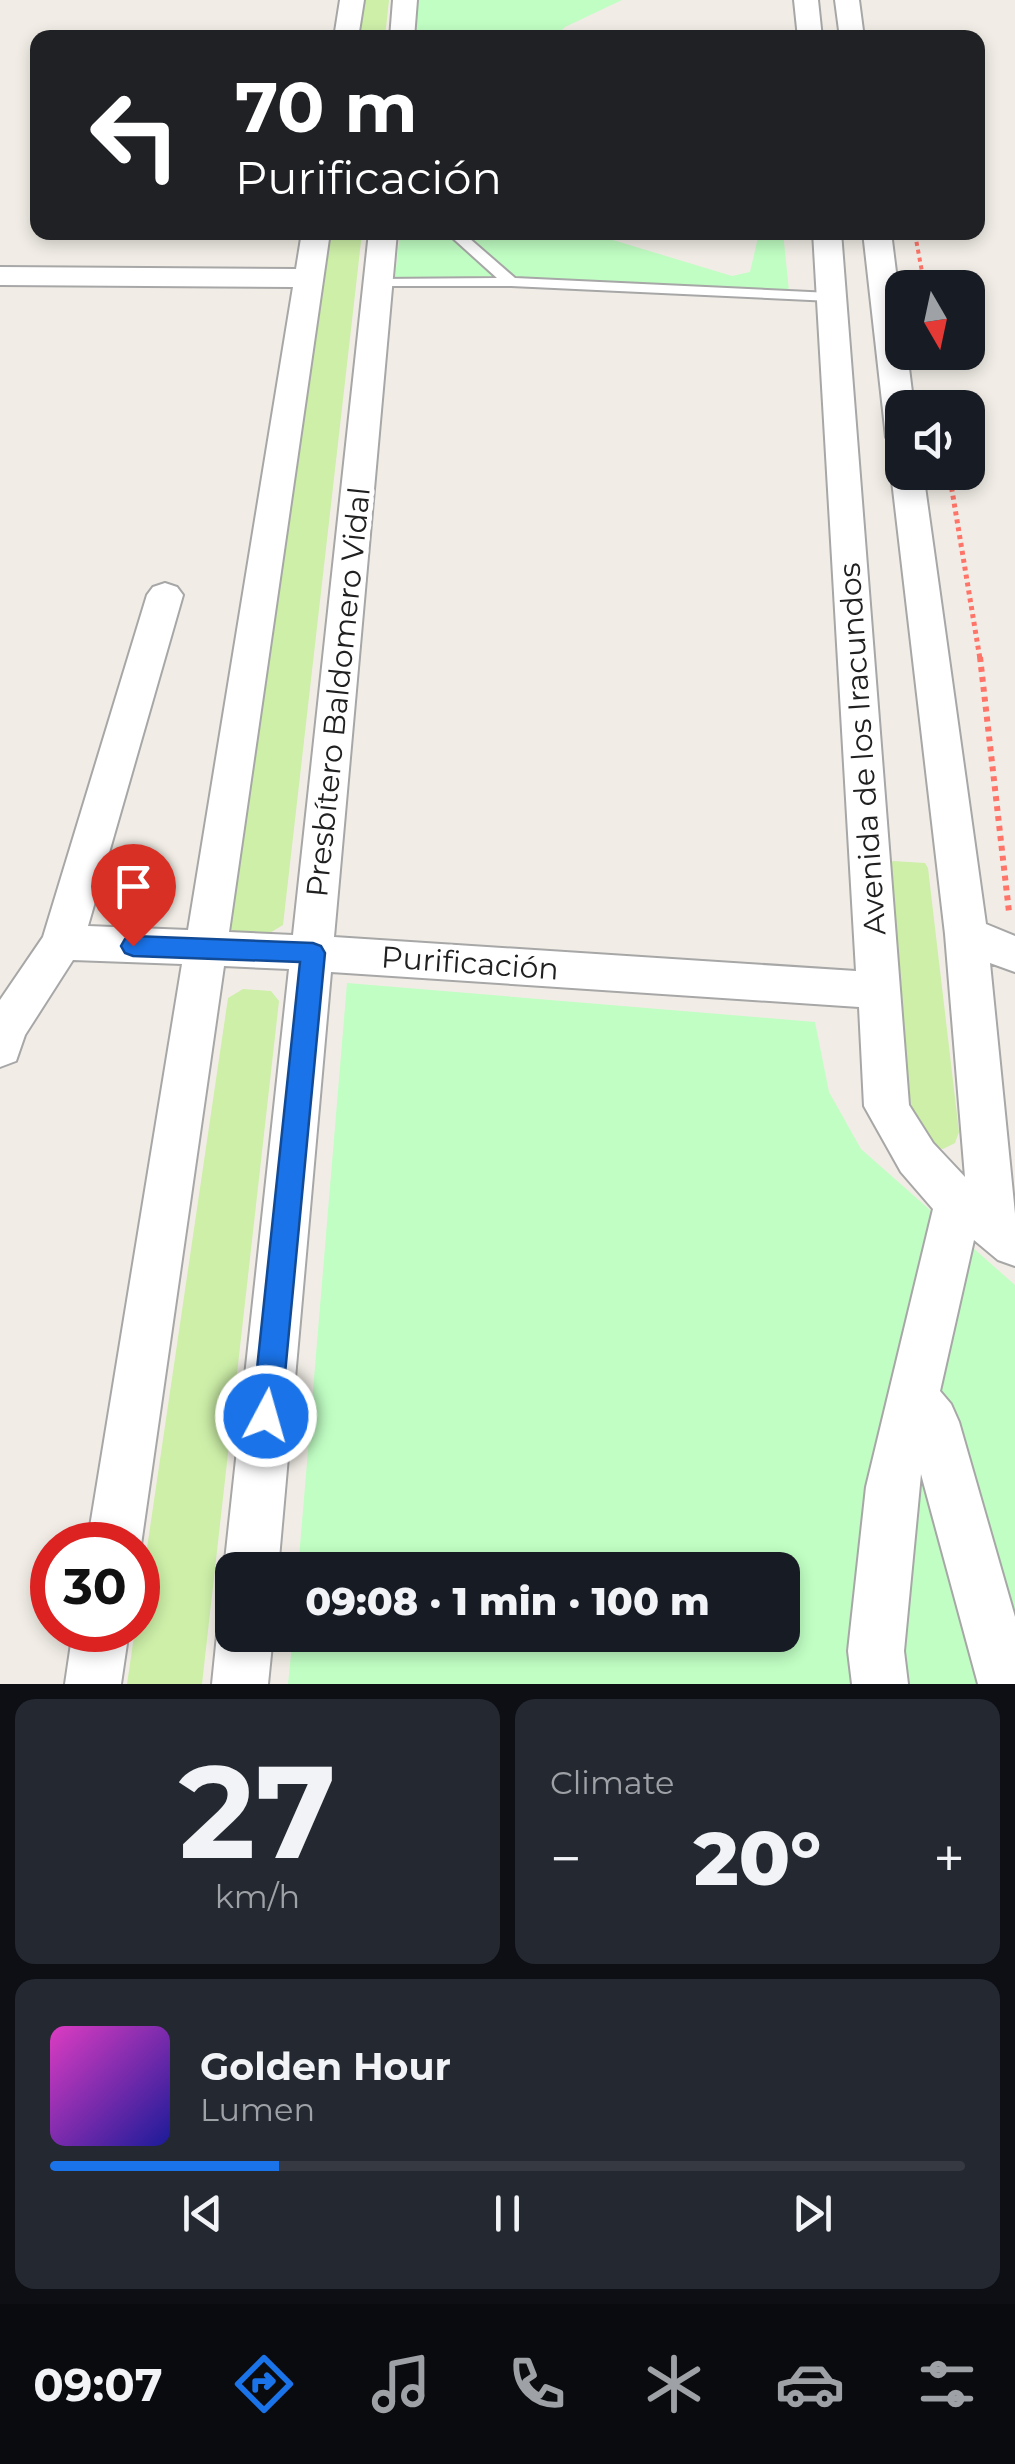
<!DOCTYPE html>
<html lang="en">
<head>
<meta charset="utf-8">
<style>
	:root { --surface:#171b24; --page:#242831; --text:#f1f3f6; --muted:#9ea1a6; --line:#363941; --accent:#1a73e8 }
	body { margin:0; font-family:Montserrat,sans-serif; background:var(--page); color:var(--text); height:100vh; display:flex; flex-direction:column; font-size:38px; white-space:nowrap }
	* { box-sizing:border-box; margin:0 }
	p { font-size:32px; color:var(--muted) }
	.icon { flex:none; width:55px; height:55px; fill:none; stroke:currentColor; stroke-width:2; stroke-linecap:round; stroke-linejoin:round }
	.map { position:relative; height:1684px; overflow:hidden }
	.drawer { display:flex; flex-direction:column; gap:15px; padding:15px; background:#0d0f14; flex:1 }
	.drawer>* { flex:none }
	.guide { position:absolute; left:30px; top:30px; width:955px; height:210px; border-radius:20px; box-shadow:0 5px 15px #0003; background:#202124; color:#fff; overflow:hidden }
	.needle { width:65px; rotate:171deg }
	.fabs { position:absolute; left:885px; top:270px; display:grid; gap:20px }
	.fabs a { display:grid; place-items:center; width:100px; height:100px; border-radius:20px; background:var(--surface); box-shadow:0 5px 15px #0003; font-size:50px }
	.speed { position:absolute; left:30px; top:1522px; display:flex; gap:20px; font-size:50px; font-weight:700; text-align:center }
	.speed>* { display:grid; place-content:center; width:130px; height:130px; border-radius:50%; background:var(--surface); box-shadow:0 5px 15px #0003; line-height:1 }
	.speed .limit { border:15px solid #d22; background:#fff; color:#111 }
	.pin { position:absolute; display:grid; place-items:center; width:85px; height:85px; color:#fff; margin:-102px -42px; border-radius:50% 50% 50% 0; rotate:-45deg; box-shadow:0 0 10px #0007 }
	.pin .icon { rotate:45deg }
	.me { position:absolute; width:110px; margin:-55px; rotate:6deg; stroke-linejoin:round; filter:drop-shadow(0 0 8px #0008) }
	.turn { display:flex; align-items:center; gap:35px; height:210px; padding:0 40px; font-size:45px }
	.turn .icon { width:130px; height:130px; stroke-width:2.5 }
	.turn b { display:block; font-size:70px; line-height:85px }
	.big { font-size:75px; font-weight:800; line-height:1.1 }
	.drawer .card { flex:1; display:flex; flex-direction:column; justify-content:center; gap:15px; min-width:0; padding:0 35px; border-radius:20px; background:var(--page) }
	.drawer .dial { align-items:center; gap:0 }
	.dial b { font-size:130px; line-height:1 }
	.song { display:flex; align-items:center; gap:30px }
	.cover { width:120px; height:120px; border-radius:15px; background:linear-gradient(135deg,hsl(310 70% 55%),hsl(240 70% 35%)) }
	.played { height:10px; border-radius:5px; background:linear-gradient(90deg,var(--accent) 25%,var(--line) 25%) }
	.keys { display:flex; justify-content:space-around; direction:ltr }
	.heat { display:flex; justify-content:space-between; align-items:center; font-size:55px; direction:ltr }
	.drawer .tiles { flex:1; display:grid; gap:15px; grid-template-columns:1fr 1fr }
	.card:last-child { grid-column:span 2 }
	.trip { position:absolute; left:215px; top:1552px; width:585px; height:100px; border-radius:20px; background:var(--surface); box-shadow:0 5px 15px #0003; font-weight:800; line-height:100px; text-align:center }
	.tabs { display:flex; height:160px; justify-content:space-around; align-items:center; background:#090b0e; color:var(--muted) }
	.tabs .icon { width:70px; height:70px }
	.tabs .active { color:var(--accent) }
	.tabs b { font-size:45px; color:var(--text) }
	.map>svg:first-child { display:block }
	.grass { fill:#cdefa8 }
	.park { fill:#c0fec3 }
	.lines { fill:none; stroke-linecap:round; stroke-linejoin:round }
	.lane-casing { stroke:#a7a7a7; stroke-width:4 }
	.street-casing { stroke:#a7a7a7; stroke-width:4 }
	.path-far2 { stroke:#ff7469; stroke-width:4; stroke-dasharray:4 4; stroke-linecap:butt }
	.path-far1 { stroke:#ff7469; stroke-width:5; stroke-dasharray:4 4; stroke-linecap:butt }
	.path { stroke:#ff7469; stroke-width:6; stroke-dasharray:5 5; stroke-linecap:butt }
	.lane { fill:#fff; fill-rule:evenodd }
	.street { fill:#fff; fill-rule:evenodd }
	.route { fill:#1a73e8; stroke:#114b97; stroke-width:2.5 }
	.labels { text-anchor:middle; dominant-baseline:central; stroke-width:10; stroke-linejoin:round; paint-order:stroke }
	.street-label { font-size:30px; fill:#202020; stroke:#fff }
</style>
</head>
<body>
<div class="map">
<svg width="1015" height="1684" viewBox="0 0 1015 1684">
	<rect width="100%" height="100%" fill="#f1ede6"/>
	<path class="grass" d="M365 0H389L385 37H359Z
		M329 233H362L283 925 268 934 235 933 224 923Z
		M893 861 925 863 928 868 959 1132 955 1143 943 1149 932 1147 911 1110 890 864Z
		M243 989 271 991 279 1001 202 1684H127L228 998Z"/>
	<path class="park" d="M418 0H622L565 27 555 37H416Z
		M783 232 789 291 654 289 395 278 400 233H604L613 240 732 276 750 272 759 233Z
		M347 983 815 1022 829 1092 861 1149 1015 1285V1684H288L293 1635H782V1570H298Z"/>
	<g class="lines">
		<g class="lane-casing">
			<path id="lane" d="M446 232H462L515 278 831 293 838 297 831 301 511 286H374V280L379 279 497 278Z"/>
		</g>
		<g class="street-casing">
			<path id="street" d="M340 0H364L358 38H334Z
				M393 0H417L414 38H390Z
				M794 0H818L822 38H798Z
				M835 0H859L864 38H840Z
				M302 232H330L229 932 293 935 369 232H397L334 937 856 971 813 232H841L909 1105 933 1143 965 1177 945 934 891 472 902 463V472H923L986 924 1015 936V972L990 963 1015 1214V1266L998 1260 974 1240 940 1391 951 1404 959 1422 1015 1617V1684H978L921 1474 904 1651 908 1684H852L848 1651 866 1487 933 1209 901 1172 864 1106 859 1007 331 972 278 1570H232V1590L224 1570 289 969 224 966 141 1545 138 1553V1545H87L182 964 73 960 25 1035 16 1061 0 1067V1000L43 937 147 595 153 587 165 583 177 587 183 595 88 926 188 930 293 287 0 285V267L296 269Z
				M863 232H891L902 320V352H907L914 408H902V447L891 444 886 437Z
				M232 1612V1635H273L268 1684H212L217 1635 225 1615Z
				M73 1630H129L121 1684H65Z"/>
		</g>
		<path class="path-far2" d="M915 234 925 288"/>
		<path class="path-far1" d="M949 472 980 659"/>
		<path class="path" d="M980 657 1009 912"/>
		<use href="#lane" class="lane"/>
		<use href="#street" class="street"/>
	</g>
	<path class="route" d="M133 936 313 943 321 946 325 953 281 1416 277 1426 266 1430 256 1426 252 1416 300 962 133 956 125 953 121 946 125 939Z"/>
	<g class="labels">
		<g class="street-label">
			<text transform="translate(338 692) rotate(-84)">Presbítero Baldomero Vidal</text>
			<text transform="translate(862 749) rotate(-94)">Avenida de los Iracundos</text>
			<text transform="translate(470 963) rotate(4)">Purificación</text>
		</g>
	</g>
</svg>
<div class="fabs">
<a><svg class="needle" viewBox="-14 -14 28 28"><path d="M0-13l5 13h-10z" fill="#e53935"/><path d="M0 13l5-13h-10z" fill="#9ea1a6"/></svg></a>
<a><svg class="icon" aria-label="sound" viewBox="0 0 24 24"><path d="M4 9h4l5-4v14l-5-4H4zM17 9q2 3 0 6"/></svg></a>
</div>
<div class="speed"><div class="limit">30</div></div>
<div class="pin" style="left:133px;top:946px;background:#d93025"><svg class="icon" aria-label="arrive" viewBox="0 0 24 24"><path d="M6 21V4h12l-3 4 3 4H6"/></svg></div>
<svg class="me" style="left:266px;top:1416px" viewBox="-20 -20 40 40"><circle r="17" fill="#1a73e8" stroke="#fff" stroke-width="3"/><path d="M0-11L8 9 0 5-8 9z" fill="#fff"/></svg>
<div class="trip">09:08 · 1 min · 100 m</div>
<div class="guide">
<div class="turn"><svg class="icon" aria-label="left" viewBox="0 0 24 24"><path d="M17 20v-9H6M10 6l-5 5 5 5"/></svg><div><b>70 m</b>Purificación</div></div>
</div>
</div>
<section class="drawer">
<div class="tiles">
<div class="card dial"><b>27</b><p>km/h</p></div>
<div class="card"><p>Climate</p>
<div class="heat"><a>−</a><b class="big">20°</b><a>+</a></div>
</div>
<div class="card">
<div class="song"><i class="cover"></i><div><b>Golden Hour</b><p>Lumen</p></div></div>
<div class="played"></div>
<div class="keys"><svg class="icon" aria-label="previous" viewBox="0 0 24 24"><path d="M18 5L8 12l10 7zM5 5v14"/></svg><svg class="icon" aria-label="pause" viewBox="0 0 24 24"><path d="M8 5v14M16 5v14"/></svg><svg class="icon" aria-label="next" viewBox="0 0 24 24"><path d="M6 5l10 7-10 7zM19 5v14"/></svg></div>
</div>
</div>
</section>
<nav class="tabs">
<b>09:07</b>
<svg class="icon active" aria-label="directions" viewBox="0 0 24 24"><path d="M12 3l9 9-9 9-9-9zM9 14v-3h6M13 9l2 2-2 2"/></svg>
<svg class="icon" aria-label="music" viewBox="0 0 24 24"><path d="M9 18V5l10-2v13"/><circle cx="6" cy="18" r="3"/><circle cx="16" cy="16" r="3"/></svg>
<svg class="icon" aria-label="phone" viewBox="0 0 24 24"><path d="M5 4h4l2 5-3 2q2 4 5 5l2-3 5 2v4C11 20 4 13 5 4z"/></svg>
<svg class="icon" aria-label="climate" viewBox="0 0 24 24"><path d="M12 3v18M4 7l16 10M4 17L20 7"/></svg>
<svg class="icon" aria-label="car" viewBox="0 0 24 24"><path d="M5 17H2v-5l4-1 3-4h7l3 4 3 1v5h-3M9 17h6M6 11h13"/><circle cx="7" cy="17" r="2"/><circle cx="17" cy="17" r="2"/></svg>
<svg class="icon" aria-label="filters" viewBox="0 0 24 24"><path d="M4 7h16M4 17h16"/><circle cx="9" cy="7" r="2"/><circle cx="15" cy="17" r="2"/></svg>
</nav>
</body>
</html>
